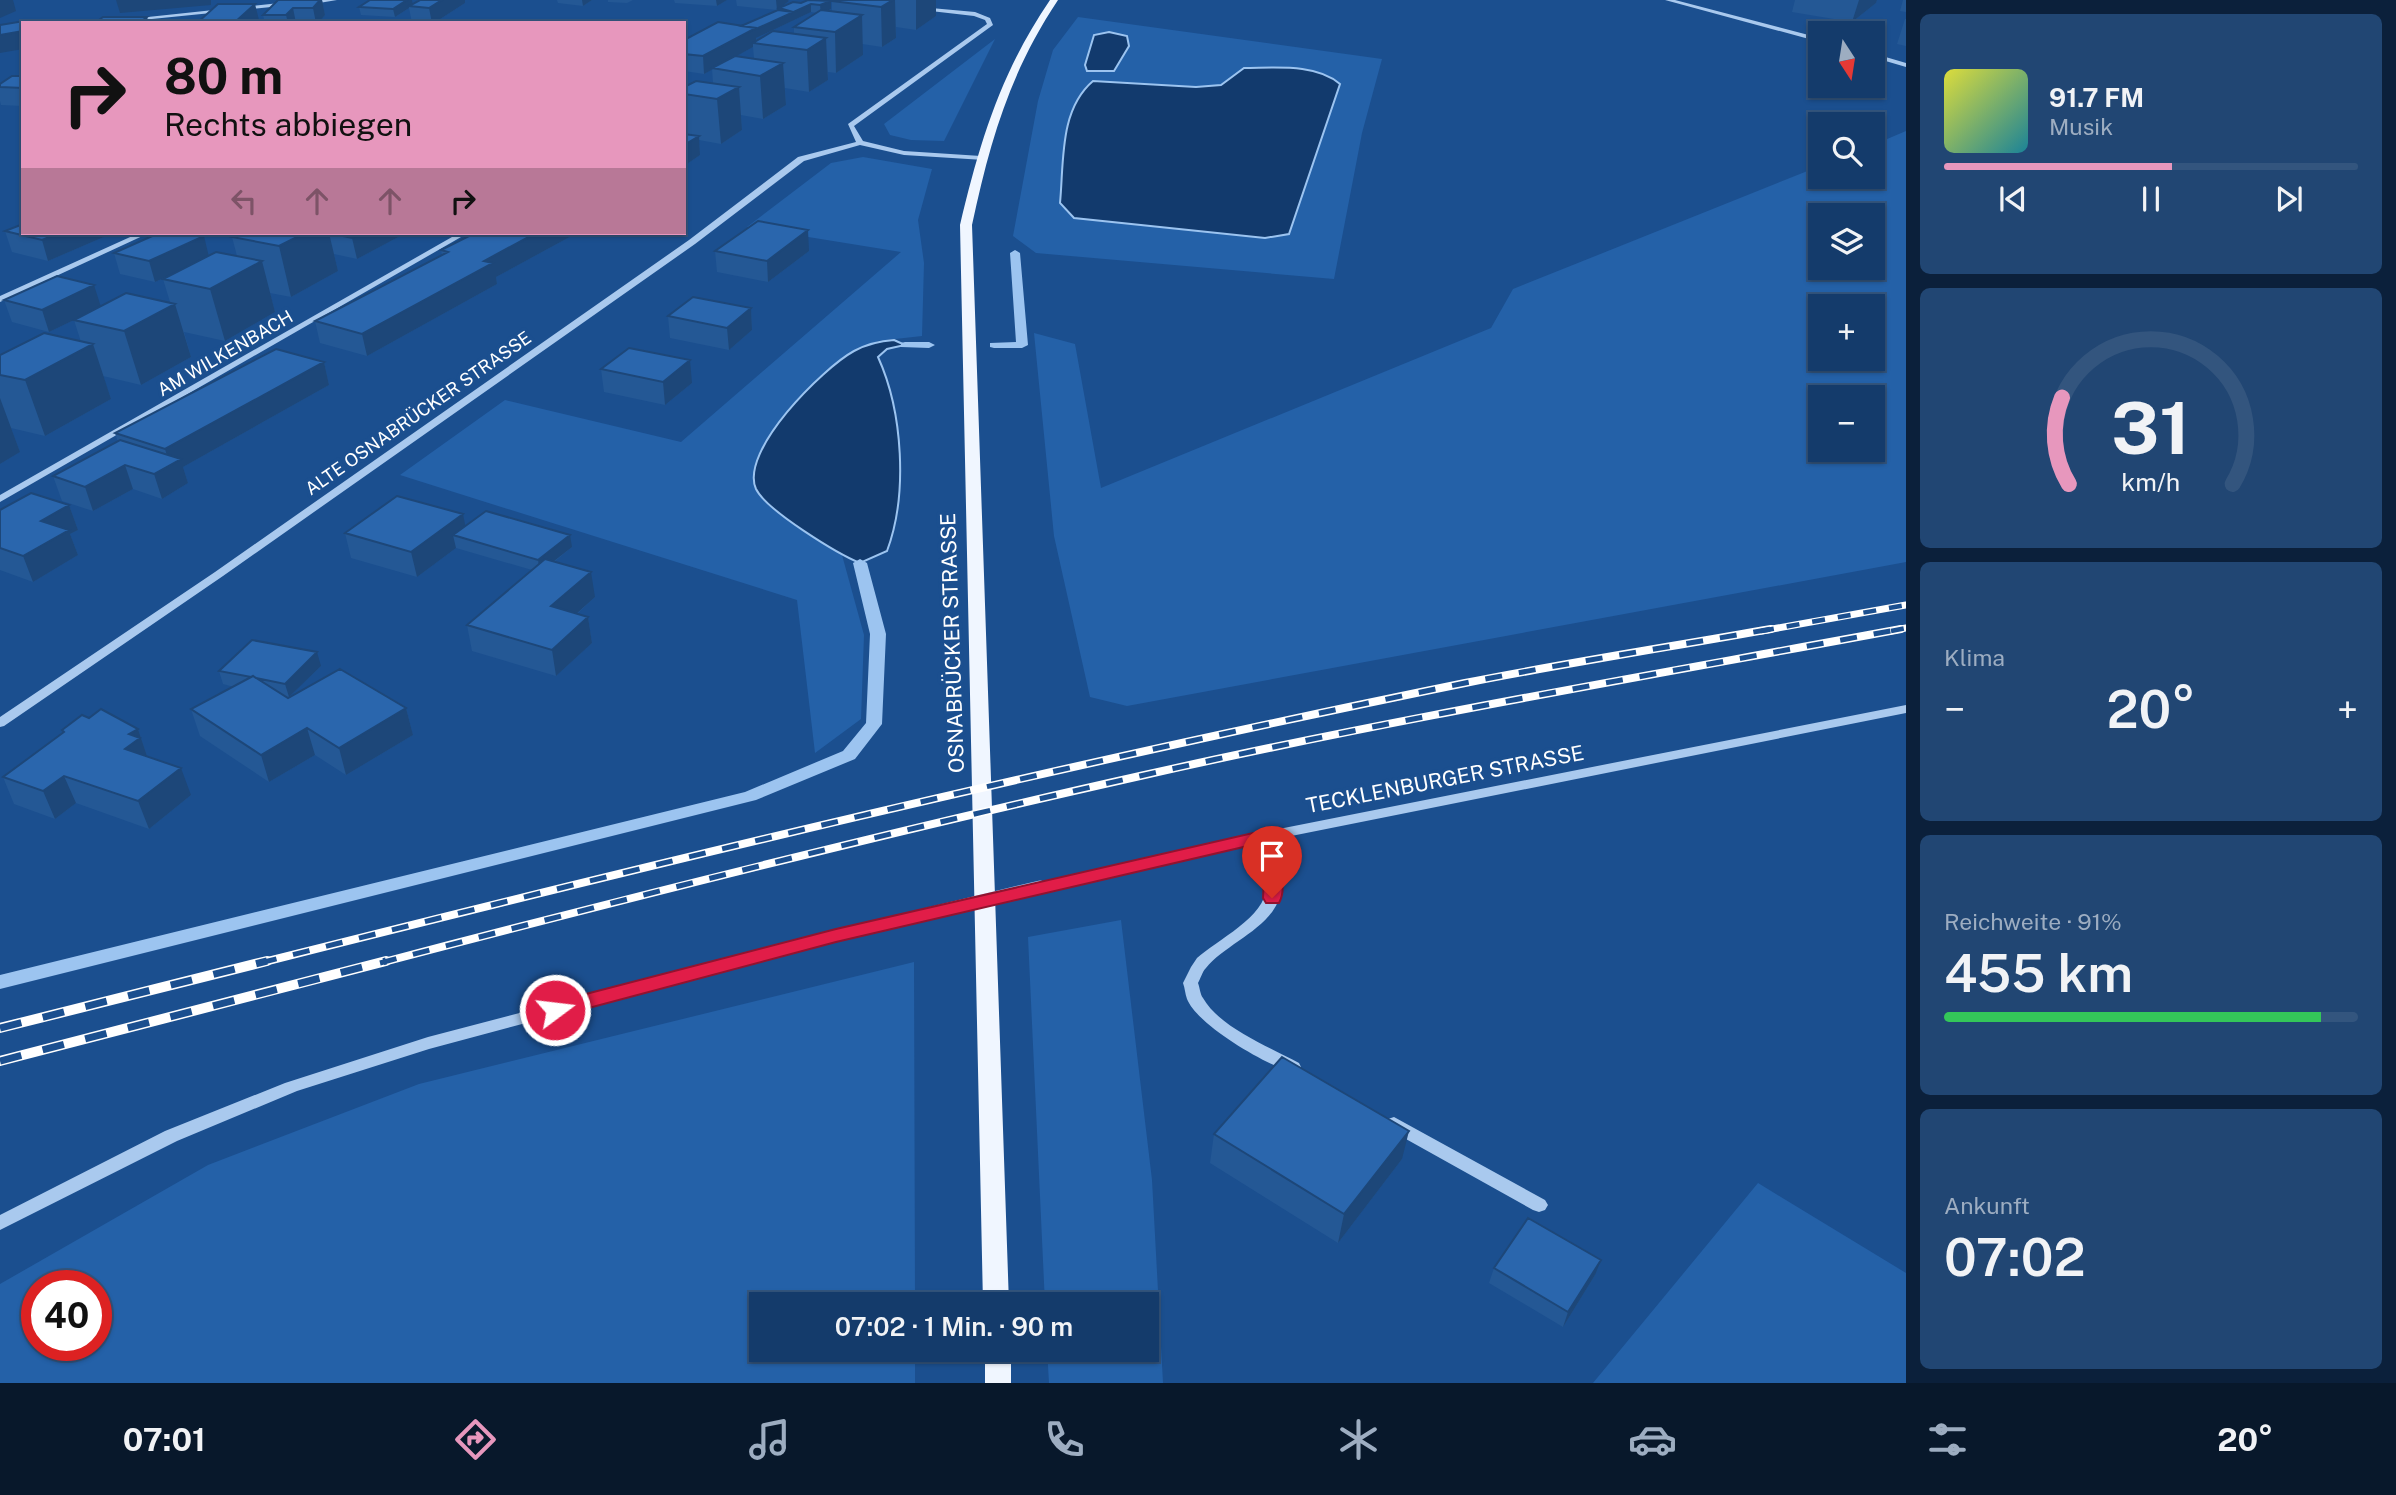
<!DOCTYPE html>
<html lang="de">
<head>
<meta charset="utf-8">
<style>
	:root { --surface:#143b6b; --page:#214673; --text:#f1f3f6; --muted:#9dadc1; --line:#33557e; --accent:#e797bd }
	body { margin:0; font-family:"Public Sans",sans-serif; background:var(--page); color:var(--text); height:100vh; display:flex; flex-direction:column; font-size:26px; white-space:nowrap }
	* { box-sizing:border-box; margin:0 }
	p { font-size:23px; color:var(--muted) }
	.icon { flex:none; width:38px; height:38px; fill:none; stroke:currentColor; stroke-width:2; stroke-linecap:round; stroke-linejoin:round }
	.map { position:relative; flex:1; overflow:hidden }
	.panel { display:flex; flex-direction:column; gap:14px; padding:14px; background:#0b203b; width:490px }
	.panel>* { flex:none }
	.banner { position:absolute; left:21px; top:21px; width:665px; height:214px; border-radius:0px; box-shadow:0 2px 5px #0004,0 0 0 2px var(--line); background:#e797bd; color:#111; overflow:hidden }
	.needle { width:46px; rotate:168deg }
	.fabs { position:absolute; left:1808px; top:21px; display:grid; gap:14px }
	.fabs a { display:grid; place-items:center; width:77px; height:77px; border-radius:0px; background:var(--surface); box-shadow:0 2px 5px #0004,0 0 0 2px var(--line); font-size:35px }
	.speed { position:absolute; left:21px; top:1270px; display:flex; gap:14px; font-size:35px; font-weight:700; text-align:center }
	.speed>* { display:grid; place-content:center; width:91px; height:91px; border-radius:50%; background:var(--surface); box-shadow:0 2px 5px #0004,0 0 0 2px var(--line); line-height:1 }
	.speed .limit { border:10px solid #d22; background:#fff; color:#111 }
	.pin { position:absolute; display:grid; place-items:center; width:60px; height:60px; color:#fff; margin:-72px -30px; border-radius:50% 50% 50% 0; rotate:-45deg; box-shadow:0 0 7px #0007 }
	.pin .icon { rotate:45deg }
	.me { position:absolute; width:77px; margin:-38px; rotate:75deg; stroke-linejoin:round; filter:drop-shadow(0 0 5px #0008) }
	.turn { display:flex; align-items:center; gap:24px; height:147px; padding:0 28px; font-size:32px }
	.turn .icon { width:91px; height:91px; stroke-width:2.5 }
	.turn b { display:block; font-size:49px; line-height:60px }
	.lanes { display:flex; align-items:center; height:66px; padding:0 28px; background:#0003; justify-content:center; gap:35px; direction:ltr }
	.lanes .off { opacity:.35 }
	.big { font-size:52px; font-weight:600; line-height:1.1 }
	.panel .tile { flex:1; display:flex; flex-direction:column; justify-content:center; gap:10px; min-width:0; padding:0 24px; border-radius:10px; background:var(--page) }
	.panel .dial { align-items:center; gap:0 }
	.dial svg { height:182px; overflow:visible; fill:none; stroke:var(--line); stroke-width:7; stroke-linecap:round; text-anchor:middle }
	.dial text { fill:var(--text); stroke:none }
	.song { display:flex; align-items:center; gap:21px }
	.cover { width:84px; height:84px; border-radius:10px; background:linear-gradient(135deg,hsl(60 70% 55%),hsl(190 70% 35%)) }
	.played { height:7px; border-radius:4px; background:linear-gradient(90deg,var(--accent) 55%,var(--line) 55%) }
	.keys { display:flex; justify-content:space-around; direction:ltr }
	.heat { display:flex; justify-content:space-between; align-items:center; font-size:38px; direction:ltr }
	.charge { height:10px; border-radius:5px; background:linear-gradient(90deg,#34c759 91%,var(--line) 0) }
	.trip { position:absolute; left:749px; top:1292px; width:410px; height:70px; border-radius:0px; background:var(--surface); box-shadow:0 2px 5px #0004,0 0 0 2px var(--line); font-weight:600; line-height:70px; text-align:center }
	.menu { display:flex; height:112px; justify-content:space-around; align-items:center; background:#08182b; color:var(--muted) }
	.menu .icon { width:49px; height:49px }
	.menu .on { color:var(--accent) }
	.menu b { font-size:32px; color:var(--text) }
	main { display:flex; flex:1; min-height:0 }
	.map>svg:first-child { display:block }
	.green { fill:#2461a8; fill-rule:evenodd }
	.water { fill:#123a6d; stroke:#9cc4f0; stroke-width:2 }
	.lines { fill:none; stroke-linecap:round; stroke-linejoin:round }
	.stream { fill:#9cc4f0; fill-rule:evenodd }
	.minor { fill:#a9c9ee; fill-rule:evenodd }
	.major { fill:#f0f6ff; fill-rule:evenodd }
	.rail-far2-casing { stroke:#fff; stroke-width:7 }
	.rail-far1-casing { stroke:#fff; stroke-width:8 }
	.rail-casing { stroke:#fff; stroke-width:10 }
	.rail-far2 { stroke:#1b4f8f; stroke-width:4.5; stroke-dasharray:13; stroke-linecap:butt }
	.rail-far1 { stroke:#1b4f8f; stroke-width:5; stroke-dasharray:17; stroke-linecap:butt }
	.rail { stroke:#1b4f8f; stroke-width:7; stroke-dasharray:22; stroke-linecap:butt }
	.minor-bridge { stroke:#a9c9ee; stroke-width:13 }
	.wall { fill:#245895; fill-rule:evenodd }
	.shaded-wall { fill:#1d4779 }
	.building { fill:#2a66ad; stroke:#1d4779; stroke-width:2 }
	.route { fill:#e11d48; stroke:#92132f; stroke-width:2 }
	.labels { text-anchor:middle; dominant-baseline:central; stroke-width:7; stroke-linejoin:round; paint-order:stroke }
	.far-street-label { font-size:18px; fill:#fff; stroke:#1b4f8f }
	.street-label { font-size:21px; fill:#fff; stroke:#1b4f8f }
</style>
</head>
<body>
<main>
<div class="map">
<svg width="1906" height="1383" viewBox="0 0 1906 1383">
	<rect width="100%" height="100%" fill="#1b4f8f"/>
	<path class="green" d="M1078 17 1382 59 1362 133 1334 279 1036 253 1013 236 1038 101 1053 50Z
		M995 39 944 141 911 140 890 135 884 124Z
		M1906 131V562L1127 706 1090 697 1054 536 1034 333 1075 344 1101 488 1491 328 1513 289 1820 166V177H1872L1873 145ZM1820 215H1872V268H1820ZM1820 306H1872V359H1820ZM1872 397V450H1820V397Z
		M863 157 932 169 918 220 924 263 922 336 877 341 772 507 842 555 864 635 861 719 815 753 797 600 400 475 505 400 681 442 901 252 747 227 831 163Z
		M1121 920 1152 1180 1163 1383H1049L1047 1349H1146V1304H1045L1028 937Z
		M914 962 915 1304H761V1349H915V1383H0V1284L208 1165 419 1084ZM37 1286H96V1346H37Z
		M1758 1183 1906 1273V1383H1593Z"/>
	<path class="water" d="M1109 32 1127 36 1129 46 1114 71H1087L1085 65 1094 35Z
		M1244 68C1274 68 1316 63 1340 84L1289 234 1265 238 1074 218 1060 203C1064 162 1059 110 1093 81L1196 87 1221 85Z
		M894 340 905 345 887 349 878 357C903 412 908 495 887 551L860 563C838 554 767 511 756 489 739 451 823 368 854 351 867 344 879 341 894 340Z"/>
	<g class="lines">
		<path class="stream" d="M1015 250 1020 253 1028 345 1022 348H994L990 347V343L1016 342 1010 253Z
			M905 342H929L935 345 929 348 901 347V343Z
			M860 559 867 563 886 634 882 724 855 759 756 800 0 989V975L745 792 843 751 866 723 870 634 853 563Z"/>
		<path class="minor" d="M319 0H337L307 5 304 3Z
			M1665 0H1675L1820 38V42Z
			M289 2 291 5 132 21 129 19Z
			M920 7 975 12 990 18 993 25 854 126 863 141 904 151 981 156H984V160L904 155 860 145 804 161 695 244 223 576 4 726 0 727V717L215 572 689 240 798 157 856 142 848 124 987 24 985 20 974 16 922 10Z
			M113 19 111 22 84 23 87 21Z
			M1872 53 1906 63V67L1872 57Z
			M139 233H149L0 302V296Z
			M459 233H468L0 502V495Z
			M1906 705V713L1261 842C1268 854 1277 867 1280 881 1287 923 1227 941 1206 968 1202 972 1201 978 1198 983 1200 988 1200 994 1203 998 1220 1028 1270 1047 1299 1063L1301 1067 1299 1071 1293 1073C1265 1064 1198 1026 1187 999 1185 994 1185 988 1183 983L1191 967 1197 958C1217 940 1269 915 1266 885 1265 870 1256 857 1249 844L1040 892 1035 890 1033 887 1035 884 1040 882 1253 834Z
			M924 910 929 911 931 915 929 919 836 940 429 1049 297 1091 177 1141 0 1230V1215L165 1131 285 1083 428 1037 836 930Z
			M1394 1117 1545 1200 1548 1205 1545 1210 1539 1212 1533 1210 1388 1129 1386 1124 1388 1119Z"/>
		<path class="major" d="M1050 0H1058C1010 72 990 141 972 225L1009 1304H983L960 225C980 141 1001 72 1050 0Z
			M985 1349H1011V1383H985Z"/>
		<g class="rail-far2-casing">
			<path id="rail-far2" d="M1761 631 1906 605
				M1891 631 1906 628"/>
		</g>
		<g class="rail-far1-casing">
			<path id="rail-far1" d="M260 963C660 862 1061 765 1465 683 1566 663 1669 647 1771 629
				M380 963C632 897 885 833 1140 776 1392 719 1647 676 1901 629"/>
		</g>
		<g class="rail-casing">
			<path id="rail" d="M0 1028 267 961
				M0 1061 386 961"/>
		</g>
		<use href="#rail-far2" class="rail-far2"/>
		<use href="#rail-far1" class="rail-far1"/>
		<use href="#rail" class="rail"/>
		<path class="minor-bridge" d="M924 915 1040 887"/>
	</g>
	<path class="wall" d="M278 0H322L325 15 318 23H265L263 15Z
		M417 0H465V3L434 23H412L409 8 395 17 361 15 359 7 413 4 417 1Z
		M557 0H592L583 6 558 3Z
		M608 0H633L627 3 608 2Z
		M674 0H727L717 6 675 3Z
		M736 0H788L789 1 779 8 801 3 808 0 831 9 827 11 832 12V1L833 0H936V16L916 30 896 27V38L882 47 862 44 863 55 836 73 828 72V80L809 92 785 88 786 105 763 119 741 115 742 130 721 144 699 140 700 155 684 166V87L713 83 712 69 704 74 684 71V40L741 26 779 10V8L777 10 737 6ZM811 12 817 13 794 27V34L757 40 756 38ZM753 47 754 58 736 56Z
		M1795 0H1877L1876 3 1852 22 1792 12Z
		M1903 0H1906V12L1900 11Z
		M1905 19H1906V46L1897 44Z
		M23 76V106L1 105 0 101V84Z
		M5 231 113 233 48 261 12 252Z
		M228 233 404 234 357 259 334 254 338 271 291 297 270 293 275 312 225 341 184 332 191 357 141 385 103 376 111 399 45 436 11 428 20 452 0 464V355L81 342 74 320 49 332 12 322 4 300 101 306 170 302 163 279 171 275 155 282 120 274 114 253 237 256 232 237 238 235Z
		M577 233 496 277 497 284 367 356 320 343 315 321 442 255 441 250Z
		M715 251H809L768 282 717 272Z
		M751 308 752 330 729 350 670 338 668 316Z
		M324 362 329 385 183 467 188 483 162 499 133 489 93 511 62 501 53 476 118 442 115 433Z
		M601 369 692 383 665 405 604 392Z
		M69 505 78 530 70 534 78 555 33 582 0 570V510Z
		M465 526 572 547 554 562 595 597 577 614 588 617 592 643 556 676 472 651 467 625 532 570 456 548 417 577 351 558 345 533Z
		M321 666 289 697 406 708 413 735 346 775 315 755 269 782 200 736 191 709 234 687 223 684 219 671Z
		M89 718 138 729 147 756 191 795 149 829 76 803 55 819 14 804 3 777 63 733 62 730Z
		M1214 1134 1402 1159 1338 1243 1210 1163Z
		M1494 1268 1595 1275 1563 1327 1489 1283Z"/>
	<path class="shaded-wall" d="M0 0H13L16 11 0 18Z
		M116 0H211V5L120 13Z
		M320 0H322L325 15 318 23H316L313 8Z
		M407 0H412L413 6H409V8L395 17 393 9Z
		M442 0H465V3L434 23H432L429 8Z
		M582 0H592L583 6Z
		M716 0H727L717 6Z
		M776 0H788L789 1 777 10Z
		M893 0H895L896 38 882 47 881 7Z
		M916 0H936V16L916 30Z
		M1859 0H1877L1876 3 1852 22Z
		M831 1V9L821 14 820 5Z
		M255 4 259 20 256 23H234Z
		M811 4V12L756 38 757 43H753V47L704 74 703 56 756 28Z
		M293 8 296 23H288L286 15Z
		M862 15 863 55 836 73 835 32Z
		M147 17 149 23H139Z
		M23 31V49L0 53V35Z
		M826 38 828 80 809 92 807 50Z
		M783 63 786 105 763 119 760 76Z
		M739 87 742 130 721 144 717 99Z
		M699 136 700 155 684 166V145Z
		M808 230 809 251 768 282 767 261Z
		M59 233H113L48 261 42 240Z
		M305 233H329L338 271 291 297 279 246Z
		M362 233H404V234L357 259 352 238Z
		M536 233H577L496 277 497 284 367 356 362 334 484 261Z
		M204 236 209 257 155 282 149 261Z
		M262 261 275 312 225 341 210 289Z
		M94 285 101 307 49 332 42 310Z
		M175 304 191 357 141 385 124 331Z
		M751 308 752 330 729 350 727 328Z
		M93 344 111 399 45 436 25 380Z
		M690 360 692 383 665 405 663 382Z
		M324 362 329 385 183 467 188 483 162 499 154 474 170 466 165 449Z
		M0 398 20 452 0 464Z
		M125 465 133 489 93 511 85 487Z
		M69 505 78 530 70 534 78 555 33 582 23 556 41 521Z
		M463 514 468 539 453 535 456 548 417 577 411 552Z
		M570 535 572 547 540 572 538 560Z
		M591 572 595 597 556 632 551 606Z
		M588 617 592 643 556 676 552 650Z
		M317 652 321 666 289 697 285 684Z
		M406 708 413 735 346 775 339 748Z
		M307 728 315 755 269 782 261 755Z
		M138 729 147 756 125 749 129 734Z
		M181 768 191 795 149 829 138 801Z
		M64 776 76 803 55 819 43 791Z
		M1409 1131 1402 1159 1338 1243 1344 1214Z
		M1601 1260 1595 1275 1563 1327 1568 1312Z"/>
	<path class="building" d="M278 0H320L313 8H293L286 15H263Z
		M370 0H407L393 9 359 7Z
		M420 0H442L429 8 409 6Z
		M808 0 831 1 820 5 811 4 756 29V28L741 26 778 10 793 12 779 8 793 2 801 3Z
		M833 0H893L881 7 832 1Z
		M218 4H255L234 23H197Z
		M821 10 862 15 835 32 794 27Z
		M103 17H147L139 23H95Z
		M24 21 25 23H23V31L0 35V25Z
		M718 22 756 28 703 56 684 54V40Z
		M773 31 826 38 807 50 753 43Z
		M735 56 783 63 760 76 712 68Z
		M12 76H23V88L0 87V84Z
		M696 81 739 87 717 99 684 94V87Z
		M684 134 699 136 684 145Z
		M758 221 808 230 767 261 715 251Z
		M23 224V233H59L42 240 5 231Z
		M159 233H190L204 236 149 261 114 253Z
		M242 233H305L279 246 232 237Z
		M329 233H362L352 238Z
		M475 233H536L484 261 493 263 362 334 315 321 448 252 441 250Z
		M216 252 262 261 210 289 163 279Z
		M57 276 94 285 42 310 4 300Z
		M126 293 175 304 124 331 74 320Z
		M693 297 751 308 727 328 668 316Z
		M44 333 93 344 25 380 0 375V355Z
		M629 348 690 360 663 382 601 369Z
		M276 349 324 362 165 449 115 433Z
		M120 440 181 459 154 474 125 465 85 487 53 476Z
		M31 493 69 505 41 521 69 530 23 556 0 548V510Z
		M397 496 463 514 411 552 345 533Z
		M486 511 570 535 538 560 453 535Z
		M545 559 591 572 551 606 588 617 552 650 467 625Z
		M252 640 317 652 285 684 256 678 253 676 251 677 219 671Z
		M340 669 406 708 339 748 307 728 261 755 191 709 253 676 288 698Z
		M101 709 138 729 129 734 140 738 125 749 181 768 138 801 64 776 43 791 3 777 64 732 62 730 82 715 89 718Z
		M1282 1057 1409 1131 1344 1214 1214 1134Z
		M1528 1218 1601 1260 1568 1312 1494 1268Z"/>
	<path class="route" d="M1253 833 1259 835C1271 854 1291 881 1279 903H1266L1263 898 1264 877 1248 846 836 942 555 1017 548 1015 546 1010 548 1004 555 1002 836 929Z"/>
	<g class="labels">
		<g class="far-street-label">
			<text transform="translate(225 353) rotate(-30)">AM WILKENBACH</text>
			<text transform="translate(418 413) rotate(-35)">ALTE OSNABRÜCKER STRASSE</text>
		</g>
		<g class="street-label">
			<text transform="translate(952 643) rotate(-92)">OSNABRÜCKER STRASSE</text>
			<text transform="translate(1445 779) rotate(-11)">TECKLENBURGER STRASSE</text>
		</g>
	</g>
</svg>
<div class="fabs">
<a><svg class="needle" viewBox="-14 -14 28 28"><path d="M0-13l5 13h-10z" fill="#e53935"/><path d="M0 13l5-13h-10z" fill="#9dadc1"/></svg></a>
<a><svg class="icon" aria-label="search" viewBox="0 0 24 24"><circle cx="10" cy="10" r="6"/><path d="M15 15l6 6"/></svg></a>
<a><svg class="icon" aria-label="layers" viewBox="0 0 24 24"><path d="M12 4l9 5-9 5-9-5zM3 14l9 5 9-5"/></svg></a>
<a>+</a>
<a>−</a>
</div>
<div class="speed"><div class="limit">40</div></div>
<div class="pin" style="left:1272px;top:898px;background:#d93025"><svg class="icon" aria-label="arrive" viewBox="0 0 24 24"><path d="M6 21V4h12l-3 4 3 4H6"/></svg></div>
<svg class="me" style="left:555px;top:1010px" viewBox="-20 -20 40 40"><circle r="17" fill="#e11d48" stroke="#fff" stroke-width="3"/><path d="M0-11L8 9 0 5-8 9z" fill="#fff"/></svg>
<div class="trip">07:02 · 1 Min. · 90 m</div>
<div class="banner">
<div class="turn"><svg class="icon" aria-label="right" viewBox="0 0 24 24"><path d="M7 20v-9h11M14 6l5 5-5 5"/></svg><div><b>80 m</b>Rechts abbiegen</div></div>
<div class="lanes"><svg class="icon off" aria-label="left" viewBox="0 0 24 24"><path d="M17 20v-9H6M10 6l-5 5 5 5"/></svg><svg class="icon off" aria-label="ahead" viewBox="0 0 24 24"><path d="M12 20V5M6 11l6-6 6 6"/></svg><svg class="icon off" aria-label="ahead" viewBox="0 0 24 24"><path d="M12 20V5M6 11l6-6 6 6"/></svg><svg class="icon" aria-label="right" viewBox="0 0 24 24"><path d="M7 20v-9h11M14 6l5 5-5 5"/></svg></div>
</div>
</div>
<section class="panel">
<div class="tile">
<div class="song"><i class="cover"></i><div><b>91.7 FM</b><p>Musik</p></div></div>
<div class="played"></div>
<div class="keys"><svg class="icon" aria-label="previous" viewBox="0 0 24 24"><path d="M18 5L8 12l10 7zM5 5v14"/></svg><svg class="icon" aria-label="pause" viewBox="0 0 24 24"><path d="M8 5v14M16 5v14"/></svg><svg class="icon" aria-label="next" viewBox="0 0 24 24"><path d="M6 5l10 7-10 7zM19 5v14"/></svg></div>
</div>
<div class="tile dial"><svg viewBox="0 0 100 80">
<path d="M14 69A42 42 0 1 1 86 69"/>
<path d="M14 69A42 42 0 0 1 11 31" stroke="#e797bd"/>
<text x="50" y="56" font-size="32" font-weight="700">31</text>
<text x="50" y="72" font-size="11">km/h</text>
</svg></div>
<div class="tile"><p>Klima</p>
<div class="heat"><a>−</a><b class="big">20°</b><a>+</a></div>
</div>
<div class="tile"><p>Reichweite · 91%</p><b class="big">455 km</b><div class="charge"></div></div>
<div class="tile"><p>Ankunft</p><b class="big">07:02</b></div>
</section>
</main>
<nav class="menu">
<b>07:01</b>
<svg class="icon on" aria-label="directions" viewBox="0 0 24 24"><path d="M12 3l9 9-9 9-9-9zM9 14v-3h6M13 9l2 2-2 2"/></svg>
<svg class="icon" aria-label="music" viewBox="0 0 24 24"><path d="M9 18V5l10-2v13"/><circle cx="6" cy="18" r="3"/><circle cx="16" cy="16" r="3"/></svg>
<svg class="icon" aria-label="phone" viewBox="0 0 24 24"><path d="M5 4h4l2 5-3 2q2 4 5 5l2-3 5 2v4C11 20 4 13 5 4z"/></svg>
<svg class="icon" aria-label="climate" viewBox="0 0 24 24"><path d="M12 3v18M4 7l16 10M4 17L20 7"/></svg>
<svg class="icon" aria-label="car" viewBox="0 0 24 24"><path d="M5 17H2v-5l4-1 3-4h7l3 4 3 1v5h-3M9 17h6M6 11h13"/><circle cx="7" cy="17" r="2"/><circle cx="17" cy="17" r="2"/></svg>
<svg class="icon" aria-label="filters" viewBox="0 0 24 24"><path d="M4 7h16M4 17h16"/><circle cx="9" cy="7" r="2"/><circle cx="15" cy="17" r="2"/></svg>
<b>20°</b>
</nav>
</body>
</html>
